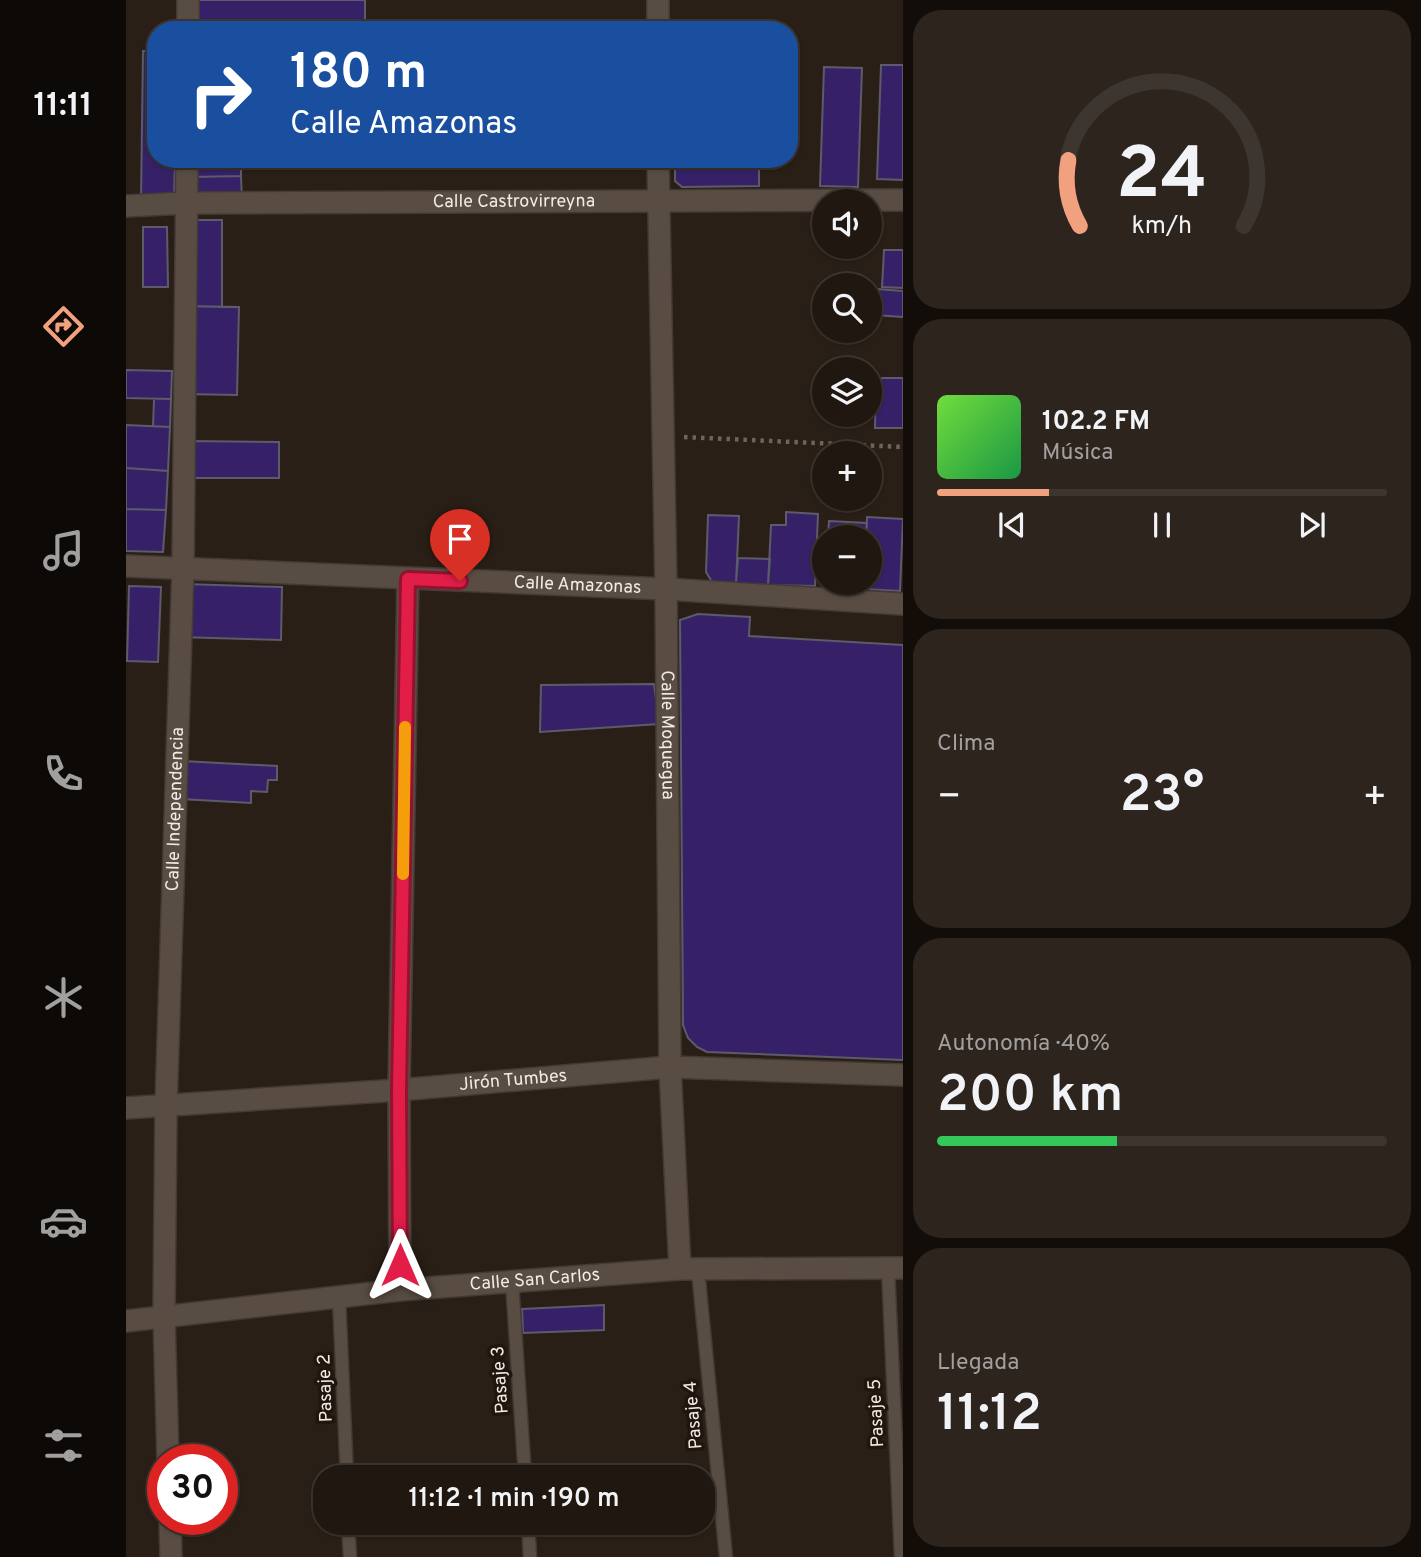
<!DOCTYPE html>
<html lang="es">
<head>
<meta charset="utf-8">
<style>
	:root { --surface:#201710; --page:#2d241e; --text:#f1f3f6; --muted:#a29f9f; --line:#3d3630; --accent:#f2a17e }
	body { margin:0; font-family:Overpass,sans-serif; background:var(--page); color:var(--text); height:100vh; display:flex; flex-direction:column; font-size:26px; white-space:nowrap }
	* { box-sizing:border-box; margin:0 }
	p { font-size:23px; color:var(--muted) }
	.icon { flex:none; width:38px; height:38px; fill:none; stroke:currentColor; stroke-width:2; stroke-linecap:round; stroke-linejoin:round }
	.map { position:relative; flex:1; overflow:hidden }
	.sheet { display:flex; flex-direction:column; gap:10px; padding:10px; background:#120d09; width:518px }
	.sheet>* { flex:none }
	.guide { position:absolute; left:21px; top:21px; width:651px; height:147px; border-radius:28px; box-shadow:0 2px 5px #0004,0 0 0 2px var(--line); background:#1a4fa0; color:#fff; overflow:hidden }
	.buttons { position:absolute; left:686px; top:189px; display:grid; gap:14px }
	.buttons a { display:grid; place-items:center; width:70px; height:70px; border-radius:50%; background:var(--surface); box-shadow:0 2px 5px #0004,0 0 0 2px var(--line); font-size:35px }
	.speed { position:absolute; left:21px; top:1444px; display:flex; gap:14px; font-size:35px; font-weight:700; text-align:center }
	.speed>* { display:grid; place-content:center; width:91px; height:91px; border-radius:50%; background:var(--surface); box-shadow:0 2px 5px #0004,0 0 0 2px var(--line); line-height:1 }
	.speed .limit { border:10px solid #d22; background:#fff; color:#111 }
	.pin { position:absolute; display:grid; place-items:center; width:60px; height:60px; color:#fff; margin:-72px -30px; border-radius:50% 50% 50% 0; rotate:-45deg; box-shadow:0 0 7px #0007 }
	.pin .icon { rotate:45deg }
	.me { position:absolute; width:77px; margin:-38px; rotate:0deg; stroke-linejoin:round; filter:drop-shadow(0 0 5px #0008) }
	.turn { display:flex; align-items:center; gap:24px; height:147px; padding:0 28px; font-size:32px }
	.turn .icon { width:91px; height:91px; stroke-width:2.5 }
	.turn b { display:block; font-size:49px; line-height:60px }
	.big { font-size:52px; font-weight:600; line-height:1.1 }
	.sheet .card { flex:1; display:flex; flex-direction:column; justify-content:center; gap:10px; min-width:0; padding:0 24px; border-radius:28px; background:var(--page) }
	.sheet .dial { align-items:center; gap:0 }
	.dial svg { height:182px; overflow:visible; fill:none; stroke:var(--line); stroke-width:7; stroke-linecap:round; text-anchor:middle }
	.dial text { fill:var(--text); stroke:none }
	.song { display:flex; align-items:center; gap:21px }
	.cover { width:84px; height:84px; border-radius:10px; background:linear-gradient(135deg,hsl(100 70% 55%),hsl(140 70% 35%)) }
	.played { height:7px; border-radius:4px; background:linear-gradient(90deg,var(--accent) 25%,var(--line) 25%) }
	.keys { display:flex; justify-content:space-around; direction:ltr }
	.heat { display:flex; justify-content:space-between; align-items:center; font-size:38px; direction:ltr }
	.charge { height:10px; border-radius:5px; background:linear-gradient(90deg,#34c759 40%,var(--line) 0) }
	.trip { position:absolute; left:187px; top:1465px; width:402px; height:70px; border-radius:28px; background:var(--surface); box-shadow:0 2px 5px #0004,0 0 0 2px var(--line); font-weight:600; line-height:70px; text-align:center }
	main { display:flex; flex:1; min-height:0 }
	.menu { display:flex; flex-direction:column; width:126px; justify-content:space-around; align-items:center; background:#0d0906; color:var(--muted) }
	.menu .icon { width:49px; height:49px }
	.menu .active { color:var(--accent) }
	.menu b { font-size:32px; color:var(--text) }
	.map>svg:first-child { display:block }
	.building { fill:#362168; stroke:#5d5b69; stroke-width:2 }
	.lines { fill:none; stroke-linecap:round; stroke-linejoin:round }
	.service-casing { stroke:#433a35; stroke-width:15 }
	.minor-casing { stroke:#433a35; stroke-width:24 }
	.path { stroke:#6e645c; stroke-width:4.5; stroke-dasharray:3.5 5; stroke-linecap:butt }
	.service { stroke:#594d43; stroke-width:12 }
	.minor { stroke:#594d43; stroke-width:21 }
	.route-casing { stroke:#92132f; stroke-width:18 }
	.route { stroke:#e11d48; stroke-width:12 }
	.slow { stroke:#f59e0b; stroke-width:12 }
	.labels { text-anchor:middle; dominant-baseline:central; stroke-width:7; stroke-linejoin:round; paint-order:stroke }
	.street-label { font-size:18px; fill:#f2eae5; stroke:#20160d }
</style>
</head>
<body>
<main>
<nav class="menu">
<b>11:11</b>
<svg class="icon active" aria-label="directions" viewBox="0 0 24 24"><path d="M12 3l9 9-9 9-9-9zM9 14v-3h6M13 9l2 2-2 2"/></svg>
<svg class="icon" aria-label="music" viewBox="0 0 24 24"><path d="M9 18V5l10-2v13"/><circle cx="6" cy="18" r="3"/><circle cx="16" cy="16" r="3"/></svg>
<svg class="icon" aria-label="phone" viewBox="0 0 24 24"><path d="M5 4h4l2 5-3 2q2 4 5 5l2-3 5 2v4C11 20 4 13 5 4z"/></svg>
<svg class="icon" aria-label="climate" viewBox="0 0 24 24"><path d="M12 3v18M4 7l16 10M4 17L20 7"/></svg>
<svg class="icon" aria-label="car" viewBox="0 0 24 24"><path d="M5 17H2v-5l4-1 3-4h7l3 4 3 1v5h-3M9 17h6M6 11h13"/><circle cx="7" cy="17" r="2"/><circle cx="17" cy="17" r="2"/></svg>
<svg class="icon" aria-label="filters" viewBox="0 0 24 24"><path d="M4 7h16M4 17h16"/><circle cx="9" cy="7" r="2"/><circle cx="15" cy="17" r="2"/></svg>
</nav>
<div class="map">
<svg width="777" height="1557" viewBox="0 0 777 1557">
	<rect width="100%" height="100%" fill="#2a1f16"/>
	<path class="building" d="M66 0H239V30H65Z
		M17 51H30V159H49L48 201 15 200Z
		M755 65H777V180L751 179Z
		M698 67 736 68 732 187 694 186Z
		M65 159H115V176L65 177Z
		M549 163H633V186L556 187 549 181Z
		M115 176 116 200 65 196V177Z
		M60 220H96V307L59 306Z
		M17 227H41L42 287H17Z
		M758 250H777V288L756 287Z
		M751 289 777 291V317L749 315Z
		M59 306 113 307 111 395 58 394Z
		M0 370 46 371 45 399 0 398Z
		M750 378H777V428H749Z
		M28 399H45L44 427H27Z
		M0 425 44 427 42 471 0 468Z
		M64 441 153 442V478H63Z
		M0 468 42 471 40 510 0 509Z
		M0 509 40 510 37 552 0 551Z
		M660 512 692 514 689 586 642 585 645 525H660Z
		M582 515 613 516 610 583 586 582 580 572Z
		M741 517 777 519 774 591 738 589V583H744V537H740Z
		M703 521 741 523 740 537H702Z
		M612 558 644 559 642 585 610 583Z
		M699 583H738V589L699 587Z
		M58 584 156 587 155 640 52 637Z
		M3 586 35 587 32 662 1 661Z
		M572 614 624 617 623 636 777 645V1060L581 1052 571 1047 562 1038 557 1025 554 620Z
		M528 684 533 724 414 732 415 685Z
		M57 761 151 766V780H142L141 792 125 791V803L55 799Z
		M478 1305V1330L397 1333 396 1309Z"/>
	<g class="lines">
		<g class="service-casing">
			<path id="service" d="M762 1268 775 1557
				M572 1270 600 1557
				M386 1282 399 1477
				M213 1298 221 1477
				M222 1522 224 1557
				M402 1522 404 1557"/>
		</g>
		<g class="minor-casing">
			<g id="minor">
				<path d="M62 30V0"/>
				<path d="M532 30V0"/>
				<path id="s1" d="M532 159 540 589 544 1067 554 1269"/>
				<path id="s2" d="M0 206 60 203 777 200"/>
				<path id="s3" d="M0 566 540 589 777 604"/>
				<path id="s4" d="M0 1108 273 1090 544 1067 777 1075"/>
				<path d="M274 1290 273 1090 282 579"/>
				<path id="s5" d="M0 1321 274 1290 554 1269 777 1268"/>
				<path id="s6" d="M42 1460 38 1316 40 1107 57 568 61 159"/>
				<path d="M44 1519 45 1557"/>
			</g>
		</g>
		<path class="path" d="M558 437 777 447"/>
		<use href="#service" class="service"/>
		<use href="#minor" class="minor"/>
	</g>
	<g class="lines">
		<g class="route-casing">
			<path id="route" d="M274 1265 273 1090 282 579 334 581"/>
		</g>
		<use href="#route" class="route"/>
		<path class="slow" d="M277 874 279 727"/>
	</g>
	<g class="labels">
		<g class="street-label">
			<text stroke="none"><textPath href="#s2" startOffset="388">Calle Castrovirreyna</textPath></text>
			<text stroke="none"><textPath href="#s3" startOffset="452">Calle Amazonas</textPath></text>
			<text stroke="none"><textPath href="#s1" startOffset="576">Calle Moquegua</textPath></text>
			<text stroke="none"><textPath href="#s6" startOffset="651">Calle Independencia</textPath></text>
			<text stroke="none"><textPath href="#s4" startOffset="388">Jirón Tumbes</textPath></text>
			<text stroke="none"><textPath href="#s5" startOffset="411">Calle San Carlos</textPath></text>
			<text transform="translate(375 1380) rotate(-94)">Pasaje 3</text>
			<text transform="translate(200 1388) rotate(-92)">Pasaje 2</text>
			<text transform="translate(751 1413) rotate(-93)">Pasaje 5</text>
			<text transform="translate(568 1415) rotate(-95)">Pasaje 4</text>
		</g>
	</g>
</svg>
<div class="buttons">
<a><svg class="icon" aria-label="sound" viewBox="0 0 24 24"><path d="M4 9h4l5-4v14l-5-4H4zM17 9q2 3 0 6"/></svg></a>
<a><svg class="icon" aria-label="search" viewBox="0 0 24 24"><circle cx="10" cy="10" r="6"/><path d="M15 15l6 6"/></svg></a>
<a><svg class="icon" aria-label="layers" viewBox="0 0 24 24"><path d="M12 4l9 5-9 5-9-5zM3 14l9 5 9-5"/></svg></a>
<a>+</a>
<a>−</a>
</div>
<div class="speed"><div class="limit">30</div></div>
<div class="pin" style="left:334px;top:581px;background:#d93025"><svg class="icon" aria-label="arrive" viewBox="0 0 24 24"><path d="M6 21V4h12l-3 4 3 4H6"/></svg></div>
<svg class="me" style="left:274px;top:1265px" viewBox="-20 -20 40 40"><path d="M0-17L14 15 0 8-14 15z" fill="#e11d48" stroke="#fff" stroke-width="4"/></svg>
<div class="trip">11:12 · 1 min · 190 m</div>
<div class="guide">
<div class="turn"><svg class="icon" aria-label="right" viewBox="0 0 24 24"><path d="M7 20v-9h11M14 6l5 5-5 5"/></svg><div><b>180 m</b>Calle Amazonas</div></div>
</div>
</div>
<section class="sheet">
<div class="card dial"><svg viewBox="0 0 100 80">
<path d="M14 69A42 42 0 1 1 86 69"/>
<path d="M14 69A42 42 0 0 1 9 40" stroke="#f2a17e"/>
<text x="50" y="56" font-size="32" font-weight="700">24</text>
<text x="50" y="72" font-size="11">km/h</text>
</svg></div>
<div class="card">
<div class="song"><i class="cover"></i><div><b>102.2 FM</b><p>Música</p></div></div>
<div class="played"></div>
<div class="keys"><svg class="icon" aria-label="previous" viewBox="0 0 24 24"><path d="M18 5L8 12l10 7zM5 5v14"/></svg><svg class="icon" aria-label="pause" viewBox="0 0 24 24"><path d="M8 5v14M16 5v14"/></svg><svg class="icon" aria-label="next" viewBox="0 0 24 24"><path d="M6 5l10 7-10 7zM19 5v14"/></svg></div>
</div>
<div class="card"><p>Clima</p>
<div class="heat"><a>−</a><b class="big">23°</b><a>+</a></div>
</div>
<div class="card"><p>Autonomía · 40%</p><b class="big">200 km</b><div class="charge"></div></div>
<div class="card"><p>Llegada</p><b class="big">11:12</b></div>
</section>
</main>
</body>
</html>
